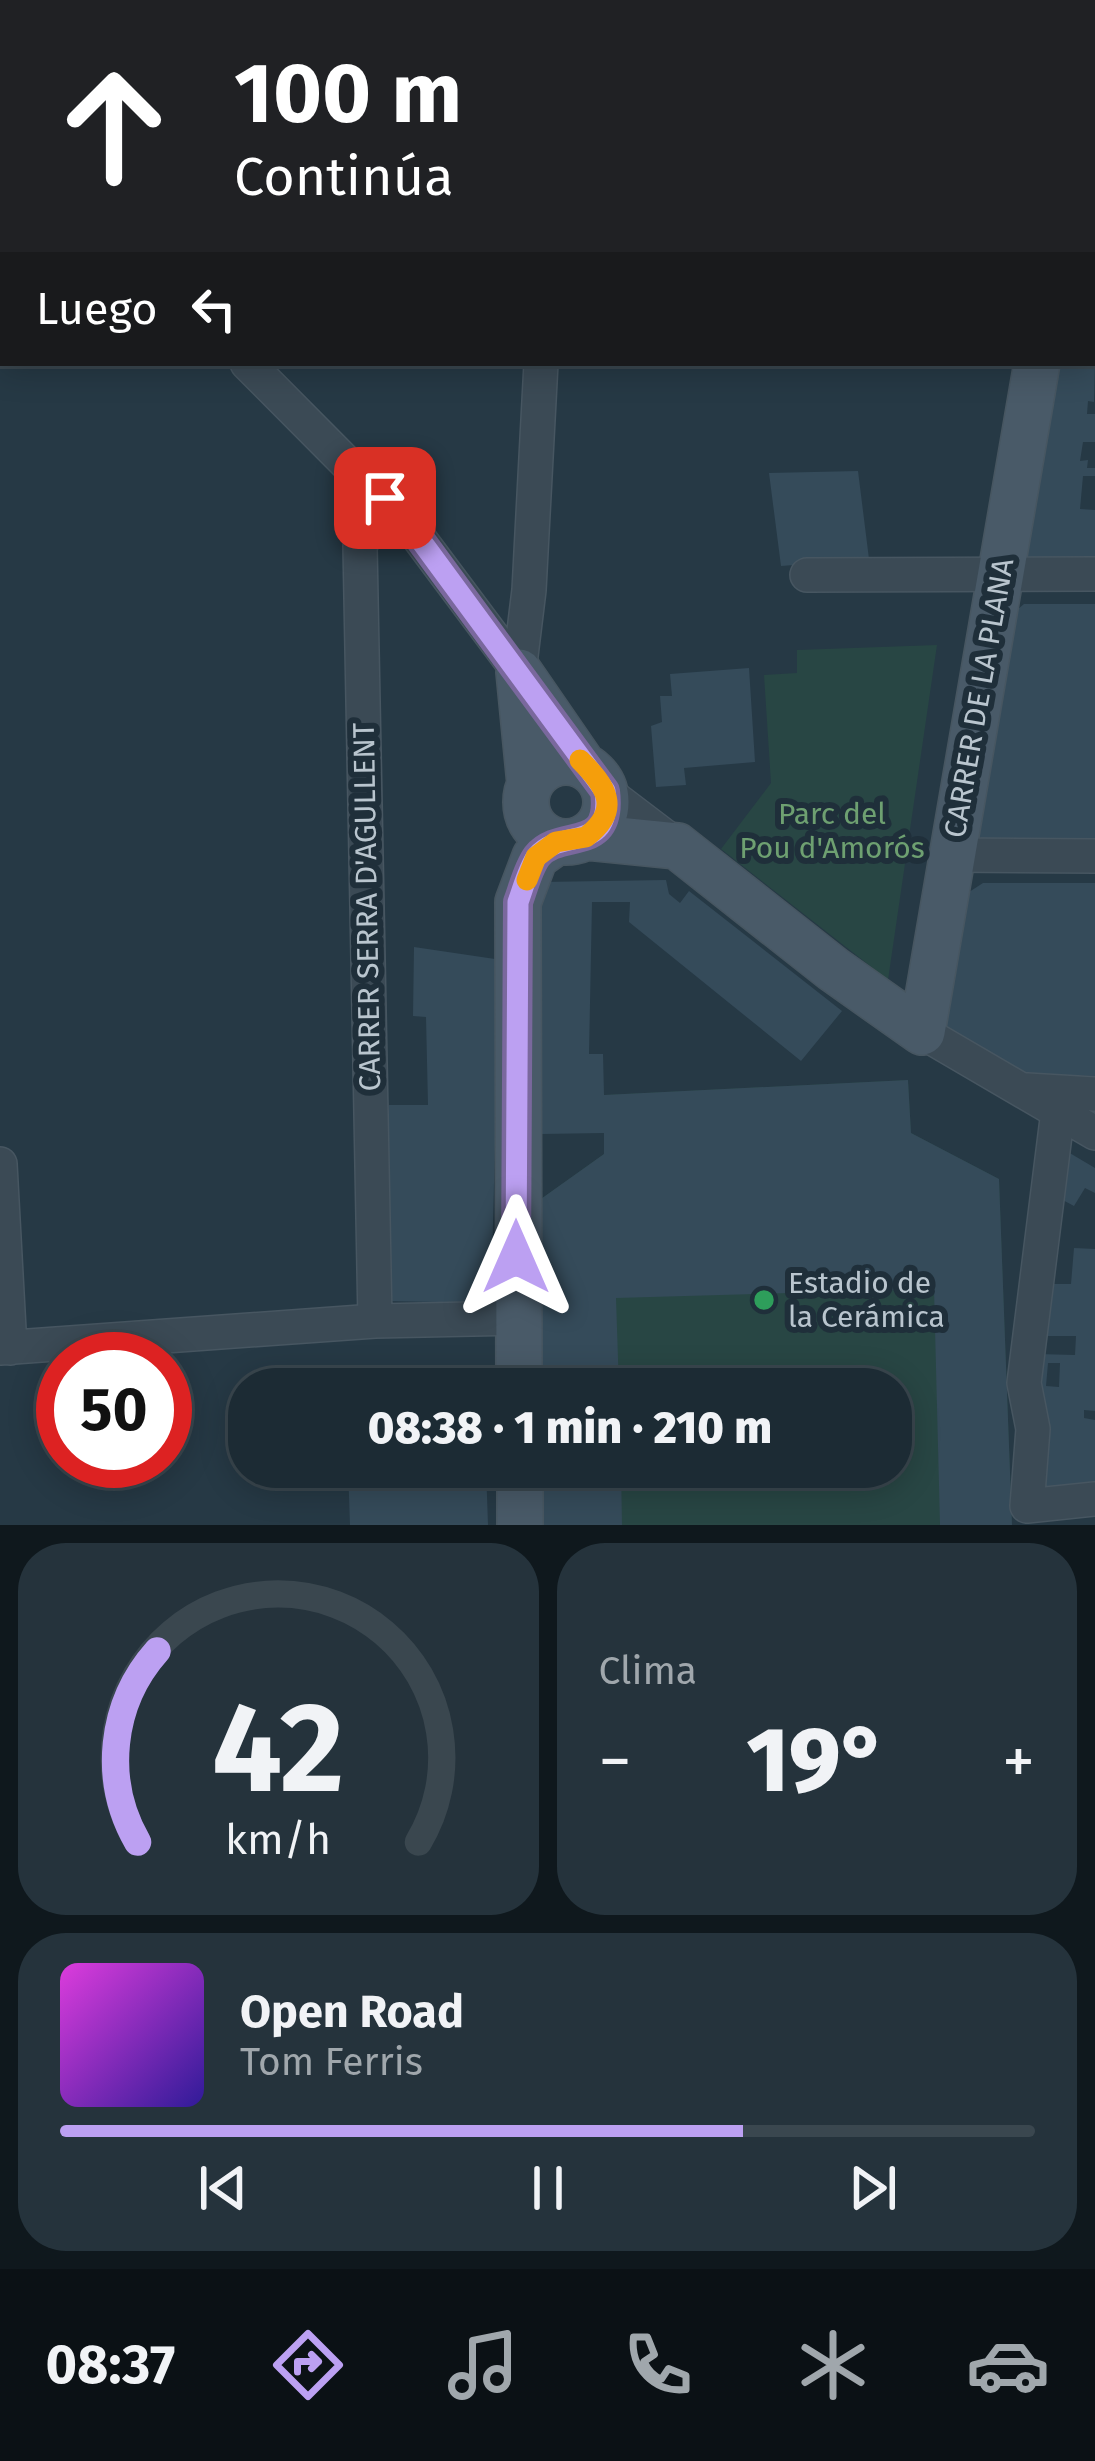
<!DOCTYPE html>
<html lang="es">
<head>
<meta charset="utf-8">
<style>
	:root { --surface:#1c2b34; --page:#25333c; --text:#f1f3f6; --muted:#a0a7ac; --line:#3a474f; --accent:#bca0f2 }
	body { margin:0; font-family:"Fira Sans",sans-serif; background:var(--page); color:var(--text); height:100vh; display:flex; flex-direction:column; font-size:45px; white-space:nowrap }
	* { box-sizing:border-box; margin:0 }
	p { font-size:39px; color:var(--muted) }
	.icon { flex:none; width:66px; height:66px; fill:none; stroke:currentColor; stroke-width:2; stroke-linecap:round; stroke-linejoin:round }
	.map { position:relative; height:1525px; overflow:hidden }
	.drawer { display:flex; flex-direction:column; gap:18px; padding:18px; background:#0f181d; flex:1 }
	.drawer>* { flex:none }
	.hud { position:absolute; left:0px; top:0px; width:1095px; height:366px; box-shadow:0 6px 30px #0003,0 0 0 3px var(--line); background:#202124; color:#fff; overflow:hidden }
	.speed { position:absolute; left:36px; top:1332px; display:flex; gap:24px; font-size:60px; font-weight:700; text-align:center }
	.speed>* { display:grid; place-content:center; width:156px; height:156px; border-radius:50%; background:var(--surface); box-shadow:0 6px 30px #0003,0 0 0 3px var(--line); line-height:1 }
	.speed .limit { border:18px solid #d22; background:#fff; color:#111 }
	.pin { position:absolute; display:grid; place-items:center; width:102px; height:102px; color:#fff; margin:-51px; border-radius:24px; box-shadow:0 6px 18px #0006 }
	.me { position:absolute; width:132px; margin:-66px; rotate:0deg; stroke-linejoin:round; filter:drop-shadow(0 0 9px #0008) }
	.turn { display:flex; align-items:center; gap:42px; height:252px; padding:0 36px; font-size:54px }
	.turn .icon { width:156px; height:156px; stroke-width:2.5 }
	.turn b { display:block; font-size:84px; line-height:102px }
	.then { display:flex; align-items:center; height:114px; padding:0 36px; background:#0003; gap:24px; font-size:45px }
	.big { font-size:90px; font-weight:800; line-height:1.1 }
	.drawer .tile { flex:1; display:flex; flex-direction:column; justify-content:center; gap:18px; min-width:0; padding:0 42px; border-radius:48px; background:var(--page) }
	.drawer .dial { align-items:center; gap:0 }
	.dial svg { height:312px; overflow:visible; fill:none; stroke:var(--line); stroke-width:7; stroke-linecap:round; text-anchor:middle }
	.dial text { fill:var(--text); stroke:none }
	.song { display:flex; align-items:center; gap:36px }
	.cover { width:144px; height:144px; border-radius:18px; background:linear-gradient(135deg,hsl(300 70% 55%),hsl(250 70% 35%)) }
	.played { height:12px; border-radius:6px; background:linear-gradient(90deg,var(--accent) 70%,var(--line) 70%) }
	.keys { display:flex; justify-content:space-around; direction:ltr }
	.heat { display:flex; justify-content:space-between; align-items:center; font-size:66px; direction:ltr }
	.drawer .tiles { flex:1; display:grid; gap:18px; grid-template-columns:1fr 1fr }
	.tile:last-child { grid-column:span 2 }
	.trip { position:absolute; left:228px; top:1368px; width:684px; height:120px; border-radius:48px; background:var(--surface); box-shadow:0 6px 30px #0003,0 0 0 3px var(--line); font-weight:800; line-height:120px; text-align:center }
	.dock { display:flex; height:192px; justify-content:space-around; align-items:center; background:#0b1115; color:var(--muted) }
	.dock .icon { width:84px; height:84px }
	.dock .active { color:var(--accent) }
	.dock b { font-size:54px; color:var(--text) }
	.map>svg:first-child { display:block }
	.green { fill:#284644 }
	.building { fill:#354b5a; fill-rule:evenodd }
	.lines { fill:none; stroke-linecap:round; stroke-linejoin:round }
	.minor-casing { stroke:#475661; stroke-width:36 }
	.secondary-casing { stroke:#475661; stroke-width:48 }
	.minor { stroke:#3b4a55; stroke-width:33 }
	.secondary { stroke:#495a68; stroke-width:45 }
	.route-casing { stroke:#7a689d; stroke-width:30 }
	.route { stroke:#bca0f2; stroke-width:21 }
	.slow { stroke:#f59e0b; stroke-width:21 }
	.leisure-dot { fill:#2e9e5b; stroke:#1f2f3a; stroke-width:4.5 }
	.labels { text-anchor:middle; dominant-baseline:central; stroke-width:12; stroke-linejoin:round; paint-order:stroke }
	.street-label { font-size:30px; fill:#b9c5ce; stroke:#1f2f3a }
	.park-label { font-size:30px; fill:#6ea071; stroke:#1f2f3a }
	.poi-label { font-size:30px; fill:#b9c5ce; stroke:#1f2f3a; text-anchor:start }
</style>
</head>
<body>
<div class="map">
<svg width="1095" height="1525" viewBox="0 0 1095 1525">
	<rect width="100%" height="100%" fill="#263945"/>
	<path class="green" d="M937 645 888 980 721 849 771 783 764 675 797 673V650Z
		M908 1080 911 1133 999 1179 1012 1525H527L526 1467H891V1389H526L524 1211 604 1154V1095Z"/>
	<path class="building" d="M1050 363H1095L1094 402 1088 401 1087 414H1095V442H1083L1080 461 1088 460 1087 468H1095V476H1083L1080 509 1095 510V561H1027L1018 552Z
		M858 471 869 559 781 566 769 473Z
		M1024 604H1095V844L988 845 974 831 1010 616Z
		M749 668 755 762 684 768 686 785 656 787 651 726 662 722 660 696H672L670 674Z
		M666 880 669 894 680 903 689 891 842 1011 801 1061 629 922 630 902H592L589 1054H603L604 1095 908 1080 911 1133 999 1179 1012 1525H940L934 1289 616 1298 619 1389H526L524 1211 604 1154V1133L541 1134 542 882Z
		M983 883H1095V1076L1003 1074 937 1030 966 894Z
		M414 947 495 959 498 1025 491 1303 385 1301 389 1105H428L426 1017 413 1016Z
		M1068 1152 1095 1168V1193L1085 1188 1074 1206 1057 1197Z
		M1074 1248 1095 1249V1411L1084 1410V1418L1095 1420V1491L1044 1493 1049 1439H1039L1037 1354 1075 1355 1076 1336H1039L1046 1284H1071ZM1048 1363H1060L1059 1387 1046 1386Z
		M484 1377 485 1389H400V1381Z
		M348 1467H486L488 1525H350Z
		M526 1467H621L622 1525H527Z"/>
	<g class="lines">
		<g class="minor-casing">
			<path id="minor" d="M173 0V3
				M558 3 559 0
				M0 152 3 154
				M1092 236 1095 235
				M0 314 3 313
				M247 363 413 530 519 672
				M807 575 1095 574
				M519 672 529 590 541 363
				M605 791 676 845
				M952 855 1095 856
				M922 1032 1095 1133
				M1027 1090 1095 1094
				M1058 1111 1024 1383 1033 1429 1027 1506 1095 1499
				M0 1164 10 1348
				M375 1321 360 546 385 498
				M0 1348 375 1321 518 1318"/>
		</g>
		<g class="secondary-casing">
			<path id="secondary" d="M1092 39 1095 22
				M526 802a40 40 0 1 1 80 0a40 40 0 1 1-80 0Z
				M530 784 519 672 583 765
				M587 837 677 846 833 969 922 1032 1037 363
				M519 1389 518 902 535 857 556 842
				M520 1467V1525"/>
		</g>
		<use href="#minor" class="minor"/>
		<use href="#secondary" class="secondary"/>
	</g>
	<g class="lines">
		<g class="route-casing">
			<path id="route" d="M385 498 413 530 605 791C613 855 561 827 537 856 528 868 523 889 518 902L516 1257"/>
		</g>
		<use href="#route" class="route"/>
		<path class="slow" d="M527 880 536 857 556 842 586 837C623 809 605 785 580 760"/>
	</g>
	<circle class="leisure-dot" cx="764" cy="1300" r="12"/>
	<g class="labels">
		<g class="street-label">
			<text transform="translate(979 698) rotate(-80)">CARRER DE LA PLANA</text>
			<text transform="translate(367 907) rotate(-91)">CARRER SERRA D'AGULLENT</text>
		</g>
		<g class="park-label">
			<text x="832" y="814">Parc del<tspan x="832" dy="34">Pou d'Amorós</tspan></text>
		</g>
		<g class="poi-label">
			<text x="788" y="1283">Estadio de<tspan x="788" dy="34">la Cerámica</tspan></text>
		</g>
	</g>
</svg>
<div class="speed"><div class="limit">50</div></div>
<div class="pin" style="left:385px;top:498px;background:#d93025"><svg class="icon" aria-label="arrive" viewBox="0 0 24 24"><path d="M6 21V4h12l-3 4 3 4H6"/></svg></div>
<svg class="me" style="left:516px;top:1257px" viewBox="-20 -20 40 40"><path d="M0-17L14 15 0 8-14 15z" fill="#bca0f2" stroke="#fff" stroke-width="4"/></svg>
<div class="trip">08:38 · 1 min · 210 m</div>
<div class="hud">
<div class="turn"><svg class="icon" aria-label="ahead" viewBox="0 0 24 24"><path d="M12 20V5M6 11l6-6 6 6"/></svg><div><b>100 m</b>Continúa</div></div>
<div class="then">Luego<svg class="icon" aria-label="left" viewBox="0 0 24 24"><path d="M17 20v-9H6M10 6l-5 5 5 5"/></svg></div>
</div>
</div>
<section class="drawer">
<div class="tiles">
<div class="tile dial"><svg viewBox="0 0 100 80">
<path d="M14 69A42 42 0 1 1 86 69"/>
<path d="M14 69A42 42 0 0 1 19 20" stroke="#bca0f2"/>
<text x="50" y="56" font-size="32" font-weight="700">42</text>
<text x="50" y="72" font-size="11">km/h</text>
</svg></div>
<div class="tile"><p>Clima</p>
<div class="heat"><a>−</a><b class="big">19°</b><a>+</a></div>
</div>
<div class="tile">
<div class="song"><i class="cover"></i><div><b>Open Road</b><p>Tom Ferris</p></div></div>
<div class="played"></div>
<div class="keys"><svg class="icon" aria-label="previous" viewBox="0 0 24 24"><path d="M18 5L8 12l10 7zM5 5v14"/></svg><svg class="icon" aria-label="pause" viewBox="0 0 24 24"><path d="M8 5v14M16 5v14"/></svg><svg class="icon" aria-label="next" viewBox="0 0 24 24"><path d="M6 5l10 7-10 7zM19 5v14"/></svg></div>
</div>
</div>
</section>
<nav class="dock">
<b>08:37</b>
<svg class="icon active" aria-label="directions" viewBox="0 0 24 24"><path d="M12 3l9 9-9 9-9-9zM9 14v-3h6M13 9l2 2-2 2"/></svg>
<svg class="icon" aria-label="music" viewBox="0 0 24 24"><path d="M9 18V5l10-2v13"/><circle cx="6" cy="18" r="3"/><circle cx="16" cy="16" r="3"/></svg>
<svg class="icon" aria-label="phone" viewBox="0 0 24 24"><path d="M5 4h4l2 5-3 2q2 4 5 5l2-3 5 2v4C11 20 4 13 5 4z"/></svg>
<svg class="icon" aria-label="climate" viewBox="0 0 24 24"><path d="M12 3v18M4 7l16 10M4 17L20 7"/></svg>
<svg class="icon" aria-label="car" viewBox="0 0 24 24"><path d="M5 17H2v-5l4-1 3-4h7l3 4 3 1v5h-3M9 17h6M6 11h13"/><circle cx="7" cy="17" r="2"/><circle cx="17" cy="17" r="2"/></svg>
</nav>
</body>
</html>
